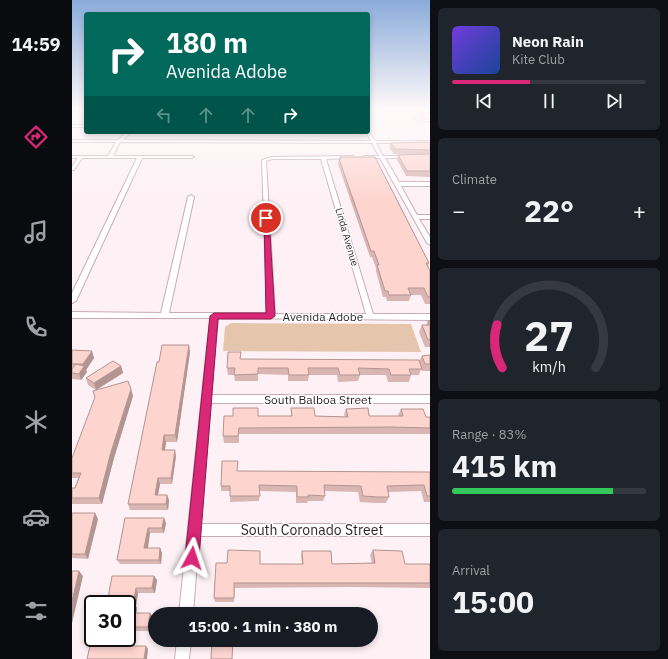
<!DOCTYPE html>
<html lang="en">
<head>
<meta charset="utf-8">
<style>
	:root { --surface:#171b24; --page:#20242c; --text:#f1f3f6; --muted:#9ea1a6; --line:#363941; --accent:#db2777 }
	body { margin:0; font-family:"IBM Plex Sans",sans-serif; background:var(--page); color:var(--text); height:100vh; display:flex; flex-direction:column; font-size:15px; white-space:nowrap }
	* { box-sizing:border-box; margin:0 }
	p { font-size:13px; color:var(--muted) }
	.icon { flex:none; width:22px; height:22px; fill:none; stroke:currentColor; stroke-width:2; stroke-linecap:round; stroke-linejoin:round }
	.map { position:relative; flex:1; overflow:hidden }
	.panel { display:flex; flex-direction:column; gap:8px; padding:8px; background:#0d0f14; width:238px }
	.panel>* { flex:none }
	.top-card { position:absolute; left:12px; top:12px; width:286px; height:122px; border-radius:4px; box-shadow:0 2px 6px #0003; background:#00695c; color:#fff; overflow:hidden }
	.speed { position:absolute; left:12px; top:595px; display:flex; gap:8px; font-size:20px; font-weight:700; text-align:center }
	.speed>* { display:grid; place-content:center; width:52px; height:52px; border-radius:50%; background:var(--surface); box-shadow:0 2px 6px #0003; line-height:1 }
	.speed .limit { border:2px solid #111; border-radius:6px; background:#fff; color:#111 }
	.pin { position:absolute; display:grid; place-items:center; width:34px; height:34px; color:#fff; margin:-17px; border:2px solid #fff; border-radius:50%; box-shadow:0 1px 4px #0007 }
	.me { position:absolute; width:44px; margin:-22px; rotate:5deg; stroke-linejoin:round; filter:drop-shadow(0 0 3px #0008) }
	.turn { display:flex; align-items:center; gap:14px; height:84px; padding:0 16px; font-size:18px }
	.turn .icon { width:52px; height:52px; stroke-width:2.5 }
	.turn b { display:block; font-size:28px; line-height:34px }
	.lanes { display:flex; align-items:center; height:38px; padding:0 16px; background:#0003; justify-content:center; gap:20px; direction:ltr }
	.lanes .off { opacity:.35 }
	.big { font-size:30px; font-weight:700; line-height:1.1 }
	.panel .tile { flex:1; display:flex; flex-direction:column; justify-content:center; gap:6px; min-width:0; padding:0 14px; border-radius:6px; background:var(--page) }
	.panel .dial { align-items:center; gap:0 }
	.dial svg { height:104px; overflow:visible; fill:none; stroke:var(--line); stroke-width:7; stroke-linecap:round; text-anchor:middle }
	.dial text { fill:var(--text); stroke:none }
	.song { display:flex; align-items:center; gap:12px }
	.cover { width:48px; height:48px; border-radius:6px; background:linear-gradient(135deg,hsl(260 70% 55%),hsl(220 70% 35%)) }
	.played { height:4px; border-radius:2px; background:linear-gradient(90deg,var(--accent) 40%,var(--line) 40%) }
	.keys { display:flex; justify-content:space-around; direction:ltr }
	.heat { display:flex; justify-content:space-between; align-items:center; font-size:22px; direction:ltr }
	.charge { height:6px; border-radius:3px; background:linear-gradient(90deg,#34c759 83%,var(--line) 0) }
	.trip { position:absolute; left:76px; top:607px; width:230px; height:40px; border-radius:20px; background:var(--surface); box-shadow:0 2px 6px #0003; font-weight:700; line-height:40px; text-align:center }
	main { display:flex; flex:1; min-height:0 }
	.menu { display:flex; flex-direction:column; width:72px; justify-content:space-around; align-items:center; background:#090b0e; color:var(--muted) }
	.menu .icon { width:28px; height:28px }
	.menu .on { color:var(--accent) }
	.menu b { font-size:18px; color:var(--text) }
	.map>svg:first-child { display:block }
	.green { fill:#e5c5ac }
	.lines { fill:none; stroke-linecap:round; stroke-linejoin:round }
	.street-casing { stroke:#c9abb6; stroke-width:2 }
	.street { fill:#fff; fill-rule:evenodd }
	.wall { fill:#dab6b2 }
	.shaded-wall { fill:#b29491 }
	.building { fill:#fed4cf; stroke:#b29491 }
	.route { fill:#db2777; stroke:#8e194d }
	.labels { text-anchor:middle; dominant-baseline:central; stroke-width:3; stroke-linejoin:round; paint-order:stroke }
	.far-street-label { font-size:10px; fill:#31262a; stroke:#fff }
	.street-label { font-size:12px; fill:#31262a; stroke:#fff }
	.near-street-label { font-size:14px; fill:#31262a; stroke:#fff }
</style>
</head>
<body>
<main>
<nav class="menu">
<b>14:59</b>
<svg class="icon on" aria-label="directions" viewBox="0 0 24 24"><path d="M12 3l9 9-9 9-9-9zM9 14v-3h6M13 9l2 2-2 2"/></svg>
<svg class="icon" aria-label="music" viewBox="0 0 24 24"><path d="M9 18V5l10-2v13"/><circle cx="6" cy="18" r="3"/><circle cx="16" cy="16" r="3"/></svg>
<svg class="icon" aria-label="phone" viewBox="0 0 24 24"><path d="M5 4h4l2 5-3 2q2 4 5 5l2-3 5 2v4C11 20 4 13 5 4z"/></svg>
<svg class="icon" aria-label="climate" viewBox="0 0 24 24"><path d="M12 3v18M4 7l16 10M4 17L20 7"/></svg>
<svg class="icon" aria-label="car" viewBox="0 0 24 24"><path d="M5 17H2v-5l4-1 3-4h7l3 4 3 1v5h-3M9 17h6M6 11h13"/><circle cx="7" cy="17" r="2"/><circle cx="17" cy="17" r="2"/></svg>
<svg class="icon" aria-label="filters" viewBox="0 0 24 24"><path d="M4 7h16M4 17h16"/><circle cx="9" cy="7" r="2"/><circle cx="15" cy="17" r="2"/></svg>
</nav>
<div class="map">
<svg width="358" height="659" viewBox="0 0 358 659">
	<rect width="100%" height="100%" fill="#fef1f5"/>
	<path class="green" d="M159 323 339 324 349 352 151 351 153 327Z"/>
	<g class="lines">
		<g class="street-casing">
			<path id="street" d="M349 115 351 116 347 118 350 120 358 119V121L349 122 342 118Z
				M0 125H14V127H0Z
				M296 131 303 141H358V143H304L311 156H335L337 157 335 158H313L327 182H358V186H329L345 215H358V219H347L358 237V245L355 243 308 158H293L291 157 293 156H307L300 143 48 142 41 156H120L122 157 120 158H70L4 301 0 303V293L65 158H10L2 170H0V166L6 158H0V156H36L44 142H0V140H46L55 132H59L51 140 299 141 294 132H296Z
				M281 156V157L279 158 254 159 301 314H358V320L146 318 139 395H358V403H139L128 524H358V536H127L121 614H107L138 318H0V312L89 313 116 197 119 195 122 197 97 313H195L190 160 200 157ZM200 159H249L294 314H203L194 161Z
				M105 640H119L117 659H103Z"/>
		</g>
		<use href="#street" class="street"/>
	</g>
	<path class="wall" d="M358 142V177L334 176 325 160 326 155H338L322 154 317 148 319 143Z
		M268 157 357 263 356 267 358 271V304H353L349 295H339L337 301H315L314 297H311L304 271V268L300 257H298L266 164 267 159H268Z
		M356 321H358V347H353L347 332 350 325H354Z
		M0 350 20 351 22 358 14 370 15 372 9 380 0 379Z
		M118 352 105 442H94L93 450 104 456 100 484H88L86 495H95L97 500 96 510H58L56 504 87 362Z
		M358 355V371H350L349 369 347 375H339L337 382H316L314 375H288L286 381 266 382 265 375H237L236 381H216V375L186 374V381H163L162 375H156L155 368 169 359 347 361 350 356Z
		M49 366 51 373 24 390 16 385 14 378Z
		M59 389 61 396 42 458 30 504H0V488H3L6 478H0V458Z
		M219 408 243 416 273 417 272 415 274 409 297 416H327L326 415 329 409 354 417H358V434H167V443H152L151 436 186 416H219Z
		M358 472V502H352L349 491 316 492 317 497 314 503H303L288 502 286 492 252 491 253 496 251 501H236L235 503H224V492L188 491 187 501 158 502V491H149V486Z
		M0 513H23L26 519 16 559 0 558Z
		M53 518 94 523 92 533H78L76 548H88L90 553 89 564H48L45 560Z
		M301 550 333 564H358V588L279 587 163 588 162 602H143L142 598 188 564H230L229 556 230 551 260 564 300 563 298 555Z
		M40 576H82L85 580 83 593H66L64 606 65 608 64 613 81 617 79 631H55V604Z"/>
	<path class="shaded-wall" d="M117 345 118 352 105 442 103 435Z
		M20 351 22 358 14 370 15 372 9 380 7 374 12 367 11 364Z
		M49 366 51 373 24 390 22 383Z
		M59 389 61 396 42 458 30 504 27 498 39 452Z
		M92 435 94 442 92 456 90 450Z
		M103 450 104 456 100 484 99 478Z
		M86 478 88 484 85 500 83 495Z
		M95 495 97 500 96 510 94 504Z
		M23 513 26 519 16 559 13 554Z
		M92 518 94 523 92 533 90 528Z
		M76 528 78 533 75 553 72 548Z
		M88 548 90 553 89 564 87 560Z
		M7 571 11 576 0 623V601Z
		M82 576 85 580 83 593 80 588Z
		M64 588 66 593 64 606 65 608 64 617 61 613V603Z
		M78 613 81 617 79 631 76 627Z
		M74 646 76 649 75 659H72Z"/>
	<path class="building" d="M358 142V150L323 149 319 143Z
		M358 154V171H335L326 155Z
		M268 157H303L357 263H354L358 271V297H356L352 288H336L339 295H317L316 291H313L305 265H307L302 251H299L267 159H269Z
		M356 321H358V340H356L350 325H357Z
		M90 345H117L103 435H92L90 450H103L99 478H86L83 495H95L94 504H56L85 362H87Z
		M0 350 20 351 11 364H0Z
		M156 352H169L168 359 347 360 350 369H337L339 375H319L317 369 286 368 288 375H268L266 368H236L237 375H217L216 368H186V374L162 375 163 368H155Z
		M358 355V364H353L350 356Z
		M41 361 49 366 22 383 14 378Z
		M4 364 12 366 7 374 0 373V369Z
		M56 381 59 389 39 452 27 498H0V488H3L9 473H0V458L23 397 21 391Z
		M161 408H186V416H220L219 408H242L243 416 276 417 274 409 296 408 297 416H331L329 409H351L354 417H358V428L320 427 167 428 166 436H151L152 416H161Z
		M150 461H166L165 471 358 472V496H355L352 485 315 486 317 497H306L291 496 289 486 252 485 253 496 236 495 237 497H225V486L187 485 188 496H158V486H149Z
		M0 513H23L13 554H0Z
		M53 518H92L90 528H76L72 548H88L87 560H45Z
		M156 550 188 551V564H231L230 551H259L260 564 303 563 301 550 330 551 333 564H358V583H162V598H142L144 563H155Z
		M0 571H7L0 601Z
		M40 576H82L80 588H64L61 603H62L61 613H78L76 627H55V604H35Z
		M140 640H161L160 659H139Z
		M18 646H74L72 659H15Z"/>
	<linearGradient id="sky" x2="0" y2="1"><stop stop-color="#8aabda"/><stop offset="0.54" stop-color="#fff9fa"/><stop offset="1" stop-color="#fff9fa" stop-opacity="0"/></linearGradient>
	<rect width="358" height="202" fill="url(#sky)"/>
	<path class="route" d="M192 216 197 218 203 316 199 319H146L127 558 125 563 120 565 115 563 113 558 138 316 142 313H194Z"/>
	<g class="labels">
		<g class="far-street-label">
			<text transform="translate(275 237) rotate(74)">Linda Avenue</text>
		</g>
		<g class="street-label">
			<text x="251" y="316">Avenida Adobe</text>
			<text x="246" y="399">South Balboa Street</text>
		</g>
		<g class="near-street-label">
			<text x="240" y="530">South Coronado Street</text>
		</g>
	</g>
</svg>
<div class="speed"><div class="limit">30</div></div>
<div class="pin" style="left:194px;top:218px;background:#d93025"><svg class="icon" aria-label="arrive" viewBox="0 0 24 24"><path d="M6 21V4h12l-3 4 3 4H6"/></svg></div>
<svg class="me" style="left:120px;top:558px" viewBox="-20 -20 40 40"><path d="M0-17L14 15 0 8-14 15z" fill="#db2777" stroke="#fff" stroke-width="4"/></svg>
<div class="trip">15:00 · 1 min · 380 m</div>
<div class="top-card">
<div class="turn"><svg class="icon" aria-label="right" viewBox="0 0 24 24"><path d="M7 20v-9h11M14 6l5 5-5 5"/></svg><div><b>180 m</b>Avenida Adobe</div></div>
<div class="lanes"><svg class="icon off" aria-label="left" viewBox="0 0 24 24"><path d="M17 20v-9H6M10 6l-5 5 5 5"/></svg><svg class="icon off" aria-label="ahead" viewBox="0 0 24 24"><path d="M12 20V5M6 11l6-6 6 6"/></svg><svg class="icon off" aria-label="ahead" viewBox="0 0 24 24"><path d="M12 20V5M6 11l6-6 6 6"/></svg><svg class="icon" aria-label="right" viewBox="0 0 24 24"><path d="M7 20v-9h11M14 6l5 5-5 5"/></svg></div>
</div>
</div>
<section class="panel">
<div class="tile">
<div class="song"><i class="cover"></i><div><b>Neon Rain</b><p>Kite Club</p></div></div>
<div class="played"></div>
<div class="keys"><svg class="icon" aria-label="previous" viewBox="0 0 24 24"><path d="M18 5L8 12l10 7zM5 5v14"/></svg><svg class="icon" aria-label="pause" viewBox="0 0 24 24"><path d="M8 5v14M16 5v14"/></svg><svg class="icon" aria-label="next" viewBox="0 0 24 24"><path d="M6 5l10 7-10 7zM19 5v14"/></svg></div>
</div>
<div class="tile"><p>Climate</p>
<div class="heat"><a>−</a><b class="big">22°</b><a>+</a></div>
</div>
<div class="tile dial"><svg viewBox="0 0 100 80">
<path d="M14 69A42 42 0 1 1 86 69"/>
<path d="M14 69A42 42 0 0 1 10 36" stroke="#db2777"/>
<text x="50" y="56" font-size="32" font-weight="700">27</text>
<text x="50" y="72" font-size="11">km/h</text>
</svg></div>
<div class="tile"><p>Range · 83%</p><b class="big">415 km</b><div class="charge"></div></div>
<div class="tile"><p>Arrival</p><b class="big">15:00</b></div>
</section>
</main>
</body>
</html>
